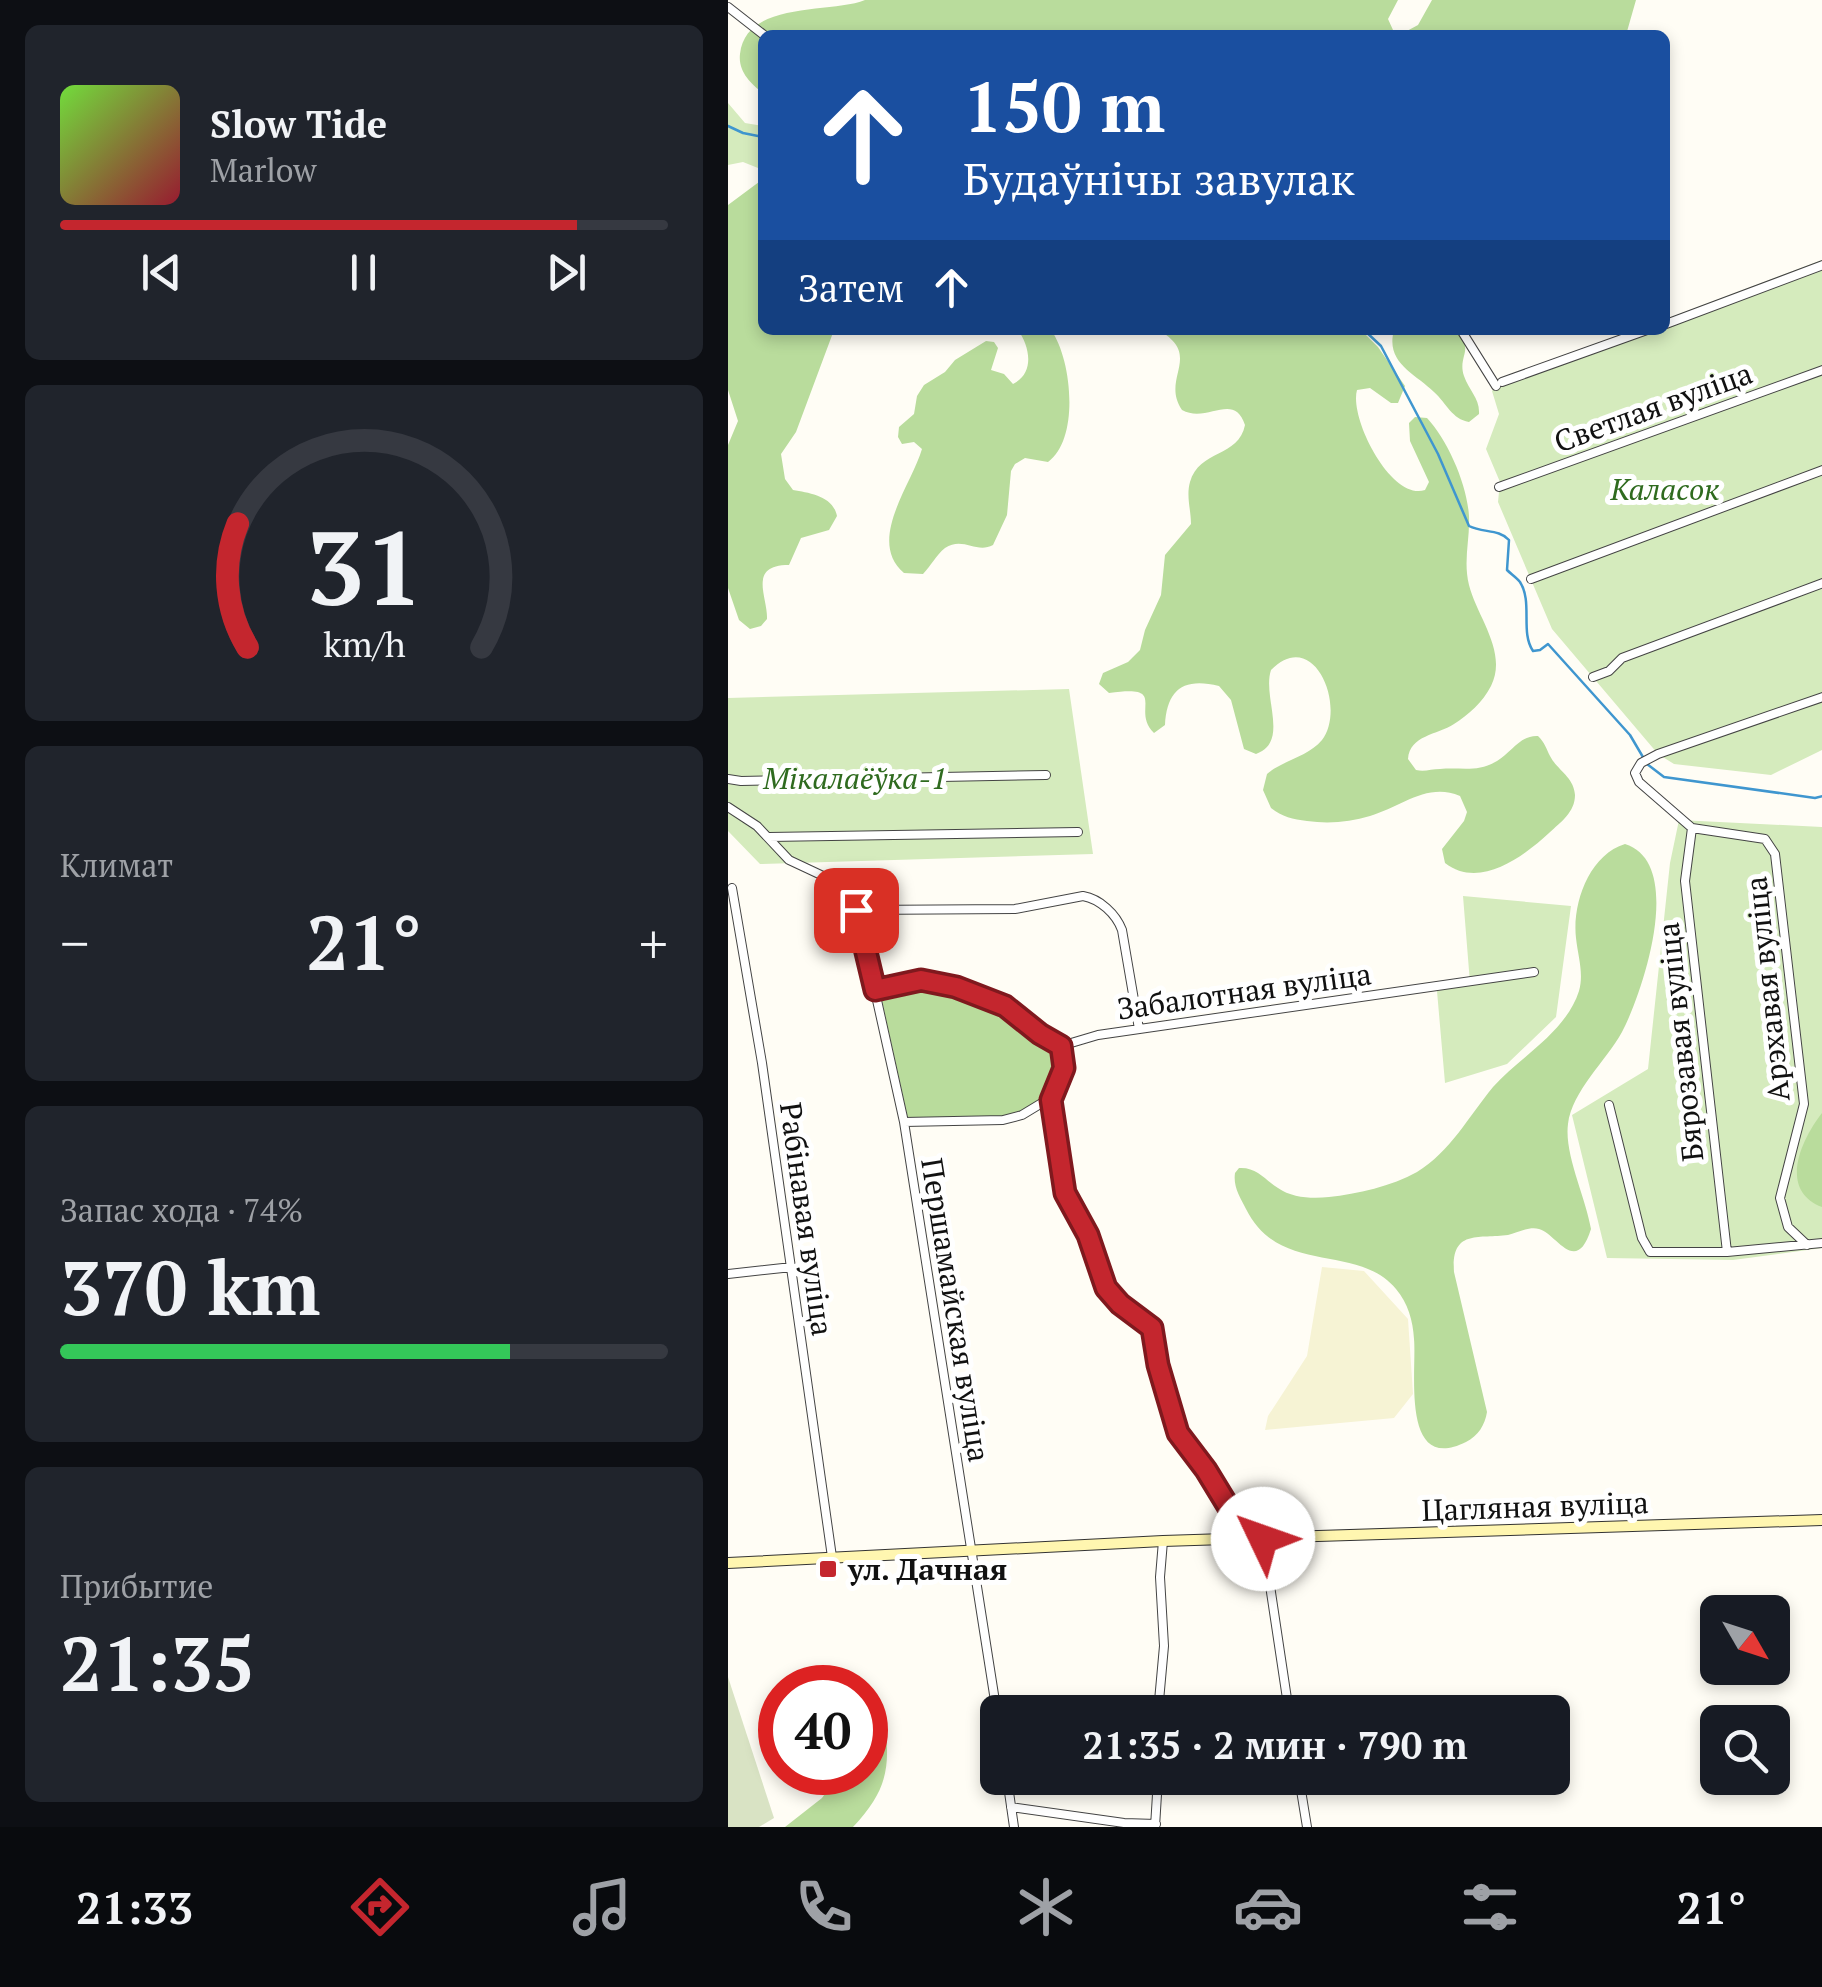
<!DOCTYPE html>
<html lang="ru">
<head>
<meta charset="utf-8">
<style>
	:root { --surface:#171b24; --page:#20242c; --text:#f1f3f6; --muted:#9ea1a6; --line:#363941; --accent:#c4262e }
	body { margin:0; font-family:"PT Serif",serif; background:var(--page); color:var(--text); height:100vh; display:flex; flex-direction:column; font-size:38px; white-space:nowrap }
	* { box-sizing:border-box; margin:0 }
	p { font-size:32px; color:var(--muted) }
	.icon { flex:none; width:55px; height:55px; fill:none; stroke:currentColor; stroke-width:2; stroke-linecap:round; stroke-linejoin:round }
	.map { position:relative; flex:1; overflow:hidden }
	.details { display:flex; flex-direction:column; gap:25px; padding:25px; background:#0d0f14; width:728px }
	.details>* { flex:none }
	.top-card { position:absolute; left:30px; top:30px; width:912px; height:305px; border-radius:15px; box-shadow:0 5px 15px #0003; background:#1a4fa0; color:#fff; overflow:hidden }
	.needle { width:65px; rotate:129deg }
	.fabs { position:absolute; left:972px; top:1595px; display:grid; gap:20px }
	.fabs a { display:grid; place-items:center; width:90px; height:90px; border-radius:15px; background:var(--surface); box-shadow:0 5px 15px #0003; font-size:50px }
	.speed { position:absolute; left:30px; top:1665px; display:flex; gap:20px; font-size:50px; font-weight:700; text-align:center }
	.speed>* { display:grid; place-content:center; width:130px; height:130px; border-radius:50%; background:var(--surface); box-shadow:0 5px 15px #0003; line-height:1 }
	.speed .limit { border:15px solid #d22; background:#fff; color:#111 }
	.pin { position:absolute; display:grid; place-items:center; width:85px; height:85px; color:#fff; margin:-42px; border-radius:20px; box-shadow:0 5px 15px #0006 }
	.me { position:absolute; width:110px; margin:-55px; rotate:312deg; stroke-linejoin:round; filter:drop-shadow(0 0 8px #0008) }
	.turn { display:flex; align-items:center; gap:35px; height:210px; padding:0 40px; font-size:45px }
	.turn .icon { width:130px; height:130px; stroke-width:2.5 }
	.turn b { display:block; font-size:70px; line-height:85px }
	.then { display:flex; align-items:center; height:95px; padding:0 40px; background:#0003; gap:20px; font-size:38px }
	.big { font-size:75px; font-weight:600; line-height:1.1 }
	.details .tile { flex:1; display:flex; flex-direction:column; justify-content:center; gap:15px; min-width:0; padding:0 35px; border-radius:15px; background:var(--page) }
	.details .dial { align-items:center; gap:0 }
	.dial svg { height:260px; overflow:visible; fill:none; stroke:var(--line); stroke-width:7; stroke-linecap:round; text-anchor:middle }
	.dial text { fill:var(--text); stroke:none }
	.song { display:flex; align-items:center; gap:30px }
	.cover { width:120px; height:120px; border-radius:15px; background:linear-gradient(135deg,hsl(100 70% 55%),hsl(350 70% 35%)) }
	.played { height:10px; border-radius:5px; background:linear-gradient(90deg,var(--accent) 85%,var(--line) 85%) }
	.keys { display:flex; justify-content:space-around; direction:ltr }
	.heat { display:flex; justify-content:space-between; align-items:center; font-size:55px; direction:ltr }
	.charge { height:15px; border-radius:8px; background:linear-gradient(90deg,#34c759 74%,var(--line) 0) }
	.trip { position:absolute; left:252px; top:1695px; width:590px; height:100px; border-radius:15px; background:var(--surface); box-shadow:0 5px 15px #0003; font-weight:600; line-height:100px; text-align:center }
	.tab-bar { display:flex; height:160px; justify-content:space-around; align-items:center; background:#090b0e; color:var(--muted) }
	.tab-bar .icon { width:70px; height:70px }
	.tab-bar .current { color:var(--accent) }
	.tab-bar b { font-size:45px; color:var(--text) }
	main { display:flex; flex:1; min-height:0 }
	.map>svg:first-child { display:block }
	.farmland { fill:#f6f3d4 }
	.green { fill:#d5ebbd }
	.forest { fill:#b9dc9c }
	.cemetery { fill:#d9e3c4 }
	.lines { fill:none; stroke-linecap:round; stroke-linejoin:round }
	.stream { stroke:#3f96cf; stroke-width:2.5 }
	.street-casing { stroke:#444; stroke-width:10 }
	.secondary-casing { stroke:#333; stroke-width:12 }
	.street { stroke:#fff; stroke-width:8 }
	.secondary { stroke:#fff6b0; stroke-width:10 }
	.route-casing { stroke:#7f191e; stroke-width:25 }
	.route { stroke:#c4262e; stroke-width:18 }
	.poi-dot { fill:#c4262e; stroke:#fff; stroke-width:4 }
	.labels { text-anchor:middle; dominant-baseline:central; stroke-width:10; stroke-linejoin:round; paint-order:stroke }
	.street-label { font-size:30px; fill:#111; stroke:#fff }
	.park-label { font-size:30px; font-style:italic; fill:#2f6b1f; stroke:#fff }
	.poi-label { font-size:30px; font-weight:bold; fill:#111; stroke:#fff; text-anchor:start }
</style>
</head>
<body>
<main>
<section class="details">
<div class="tile">
<div class="song"><i class="cover"></i><div><b>Slow Tide</b><p>Marlow</p></div></div>
<div class="played"></div>
<div class="keys"><svg class="icon" aria-label="previous" viewBox="0 0 24 24"><path d="M18 5L8 12l10 7zM5 5v14"/></svg><svg class="icon" aria-label="pause" viewBox="0 0 24 24"><path d="M8 5v14M16 5v14"/></svg><svg class="icon" aria-label="next" viewBox="0 0 24 24"><path d="M6 5l10 7-10 7zM19 5v14"/></svg></div>
</div>
<div class="tile dial"><svg viewBox="0 0 100 80">
<path d="M14 69A42 42 0 1 1 86 69"/>
<path d="M14 69A42 42 0 0 1 11 31" stroke="#c4262e"/>
<text x="50" y="56" font-size="32" font-weight="700">31</text>
<text x="50" y="72" font-size="11">km/h</text>
</svg></div>
<div class="tile"><p>Климат</p>
<div class="heat"><a>−</a><b class="big">21°</b><a>+</a></div>
</div>
<div class="tile"><p>Запас хода · 74%</p><b class="big">370 km</b><div class="charge"></div></div>
<div class="tile"><p>Прибытие</p><b class="big">21:35</b></div>
</section>
<div class="map">
<svg width="1095" height="1827" viewBox="0 0 1095 1827">
	<rect width="100%" height="100%" fill="#fffdf5"/>
	<path class="farmland" d="M594 1267 636 1271 680 1319 685 1394 666 1418 537 1430 540 1416 579 1356Z"/>
	<path class="green" d="M0 103 17 123 35 126V170L15 162 0 165Z
		M1094 260V750L1043 775 946 764 930 754 824 629 770 502 772 482 758 449 771 414 764 391 768 386 909 330H938V319Z
		M341 689 365 854 32 864 0 831V698Z
		M951 820 1094 827V1248L1005 1260 879 1258 844 1115 920 1069 942 863Z
		M735 896 843 906 828 1017 779 1064 717 1083 709 991 742 983Z"/>
	<path class="forest" d="M137 0H670L660 19 665 30 677 32 690 25 704 0H908L898 35H35V93C22 83 10 71 12 54 18 0 103 14 137 0Z
		M35 179V330H106L68 432 53 454 57 479 65 490C82 493 105 496 109 516L101 530 73 538 61 565C19 565 40 597 39 619L33 626 22 629 11 620 0 588V445L10 421 0 390V205Z
		M290 330H323C344 359 352 439 320 462L297 458 287 464 283 471 279 515 265 545C248 554 235 536 217 548 208 555 203 566 195 574L176 573C138 541 184 484 194 449L186 442 174 444 170 437 171 427 186 414 189 396 196 385 217 372 227 360 258 341 266 342 270 348 263 370 276 374 285 384C307 373 302 347 290 330Z
		M430 330H633L650 347 677 386 670 403H663L642 388 629 390C621 418 663 501 697 490L701 482 682 441 681 423 687 417 699 418C720 441 739 484 741 516 742 540 735 561 741 585 749 617 780 652 763 686 755 702 740 715 726 724 709 735 682 735 680 759L688 770C697 772 703 769 712 769 734 767 749 773 769 761 784 752 792 735 810 736 817 743 818 748 822 756 829 770 846 777 847 795 847 812 833 822 821 833 796 856 752 890 717 863L714 849 736 821 739 812 732 796C699 782 673 807 642 816 622 822 601 824 579 821 565 819 554 817 543 808L535 790 539 774C555 760 580 757 594 740 619 707 586 626 543 670 534 697 562 742 528 754L516 749 503 700 491 686C455 677 439 690 437 725L426 733C402 710 442 684 381 693L371 684 375 673 400 662 412 650 417 630 433 595 437 555 463 524C463 510 458 496 462 482 471 450 511 457 517 425 506 391 479 424 454 410 432 378 476 355 430 330Z
		M666 330H727C748 350 729 355 736 376 741 391 752 398 751 414L741 422C724 419 719 404 706 392 687 373 657 363 666 330Z
		M897 844C958 863 915 992 894 1032 878 1061 844 1091 840 1124 836 1154 858 1198 863 1229 848 1277 828 1233 811 1229 801 1226 789 1233 780 1235 750 1239 723 1229 726 1272L759 1412C757 1425 750 1436 738 1442 672 1475 689 1370 686 1339 685 1321 680 1303 668 1289 629 1242 552 1277 518 1209 512 1197 505 1187 507 1173L511 1168C529 1167 536 1179 550 1188 564 1198 585 1199 601 1197 629 1194 664 1186 689 1172 722 1152 741 1116 765 1087 792 1057 838 1032 851 991 856 973 850 957 848 938 844 904 861 855 897 844Z
		M195 985C241 991 268 1002 305 1030 312 1036 325 1042 330 1050 336 1062 330 1078 327 1090 294 1128 225 1118 180 1119L152 992Z
		M1094 1113V1207C1050 1190 1073 1140 1094 1113Z
		M146 1713 156 1718C163 1766 160 1790 125 1827H57L94 1798 112 1773 138 1772V1719Z"/>
	<path class="cemetery" d="M0 1677 46 1818 31 1827H0Z"/>
	<g class="lines">
		<path class="stream" d="M0 126 15 133 35 137
			M636 330 653 346 710 454 741 526C755 533 771 529 781 540L779 570C783 574 788 577 792 582 805 602 792 632 805 651L812 650 820 644 902 735 919 764 936 777 1087 798 1095 796"/>
		<g class="street-casing">
			<path id="street" d="M0 7 36 35
				M938 324 1095 265
				M733 330 768 386
				M774 382 919 330
				M771 487 1095 370
				M803 579 1095 470
				M865 677 881 671 894 658 1095 583
				M0 779 13 781 318 775
				M0 807 29 826 61 860 108 882 121 896 129 910 176 1122 270 1720
				M964 828 957 881 999 1252
				M41 837 350 832
				M4 888 34 1063 104 1557
				M129 910 287 909 355 896C372 899 388 914 394 930L411 1029
				M147 990 181 982 203 981 260 997 284 1010 312 1035 328 1042 336 1054V1068L327 1095 294 1115 275 1120 176 1122
				M333 1046 370 1035 806 972
				M323 1100 337 1193 359 1235 378 1288 391 1305 424 1328 430 1365 450 1433 478 1470 520 1539
				M881 1105 914 1238 922 1252H999L1095 1243
				M1079 1245 1060 1227 1052 1198 1076 1104 1047 854 1037 839 964 828 911 782 907 773 913 763 930 754 1095 697
				M0 1274 64 1267
				M535 1539 561 1712
				M430 1712 436 1646 432 1577 435 1541
				M279 1778 286 1827
				M571 1778 579 1827
				M283 1807 396 1823 428 1824
				M427 1827 430 1778"/>
		</g>
		<g class="secondary-casing">
			<path id="secondary" d="M0 1563 435 1541 1095 1520"/>
		</g>
		<use href="#street" class="street"/>
		<use href="#secondary" class="secondary"/>
	</g>
	<g class="lines">
		<g class="route-casing">
			<path id="route" d="M128 910 147 990 193 980 228 987 277 1006 312 1034 333 1046 336 1068 323 1100 337 1193 360 1235 378 1288 392 1304 424 1328 430 1365 450 1433 478 1470 520 1539H535"/>
		</g>
		<use href="#route" class="route"/>
	</g>
	<rect class="poi-dot" x="90" y="1559" width="20" height="20" rx="5"/>
	<g class="labels">
		<g class="street-label">
			<text transform="translate(925 407) rotate(-20)">Светлая вуліца</text>
			<text transform="translate(1039 989) rotate(-96)">Арэхавая вуліца</text>
			<text transform="translate(516 991) rotate(-8)">Забалотная вуліца</text>
			<text transform="translate(952 1042) rotate(-96)">Бярозавая вуліца</text>
			<text transform="translate(79 1219) rotate(82)">Рабінавая вуліца</text>
			<text transform="translate(228 1310) rotate(81)">Першамайская вуліца</text>
			<text transform="translate(807 1506) rotate(-2)">Цагляная вуліца</text>
		</g>
		<g class="park-label">
			<text x="937" y="489">Каласок</text>
			<text x="127" y="778">Мікалаёўка-1</text>
		</g>
		<g class="poi-label">
			<text x="120" y="1569">ул. Дачная</text>
		</g>
	</g>
</svg>
<div class="fabs">
<a><svg class="needle" viewBox="-14 -14 28 28"><path d="M0-13l5 13h-10z" fill="#e53935"/><path d="M0 13l5-13h-10z" fill="#9ea1a6"/></svg></a>
<a><svg class="icon" aria-label="search" viewBox="0 0 24 24"><circle cx="10" cy="10" r="6"/><path d="M15 15l6 6"/></svg></a>
</div>
<div class="speed"><div class="limit">40</div></div>
<div class="pin" style="left:128px;top:910px;background:#d93025"><svg class="icon" aria-label="arrive" viewBox="0 0 24 24"><path d="M6 21V4h12l-3 4 3 4H6"/></svg></div>
<svg class="me" style="left:535px;top:1539px" viewBox="-20 -20 40 40"><circle r="19" fill="#fff"/><path d="M0-13L10 11 0 6-10 11z" fill="#c4262e"/></svg>
<div class="trip">21:35 · 2 мин · 790 m</div>
<div class="top-card">
<div class="turn"><svg class="icon" aria-label="ahead" viewBox="0 0 24 24"><path d="M12 20V5M6 11l6-6 6 6"/></svg><div><b>150 m</b>Будаўнічы завулак</div></div>
<div class="then">Затем<svg class="icon" aria-label="ahead" viewBox="0 0 24 24"><path d="M12 20V5M6 11l6-6 6 6"/></svg></div>
</div>
</div>
</main>
<nav class="tab-bar">
<b>21:33</b>
<svg class="icon current" aria-label="directions" viewBox="0 0 24 24"><path d="M12 3l9 9-9 9-9-9zM9 14v-3h6M13 9l2 2-2 2"/></svg>
<svg class="icon" aria-label="music" viewBox="0 0 24 24"><path d="M9 18V5l10-2v13"/><circle cx="6" cy="18" r="3"/><circle cx="16" cy="16" r="3"/></svg>
<svg class="icon" aria-label="phone" viewBox="0 0 24 24"><path d="M5 4h4l2 5-3 2q2 4 5 5l2-3 5 2v4C11 20 4 13 5 4z"/></svg>
<svg class="icon" aria-label="climate" viewBox="0 0 24 24"><path d="M12 3v18M4 7l16 10M4 17L20 7"/></svg>
<svg class="icon" aria-label="car" viewBox="0 0 24 24"><path d="M5 17H2v-5l4-1 3-4h7l3 4 3 1v5h-3M9 17h6M6 11h13"/><circle cx="7" cy="17" r="2"/><circle cx="17" cy="17" r="2"/></svg>
<svg class="icon" aria-label="filters" viewBox="0 0 24 24"><path d="M4 7h16M4 17h16"/><circle cx="9" cy="7" r="2"/><circle cx="15" cy="17" r="2"/></svg>
<b>21°</b>
</nav>
</body>
</html>
